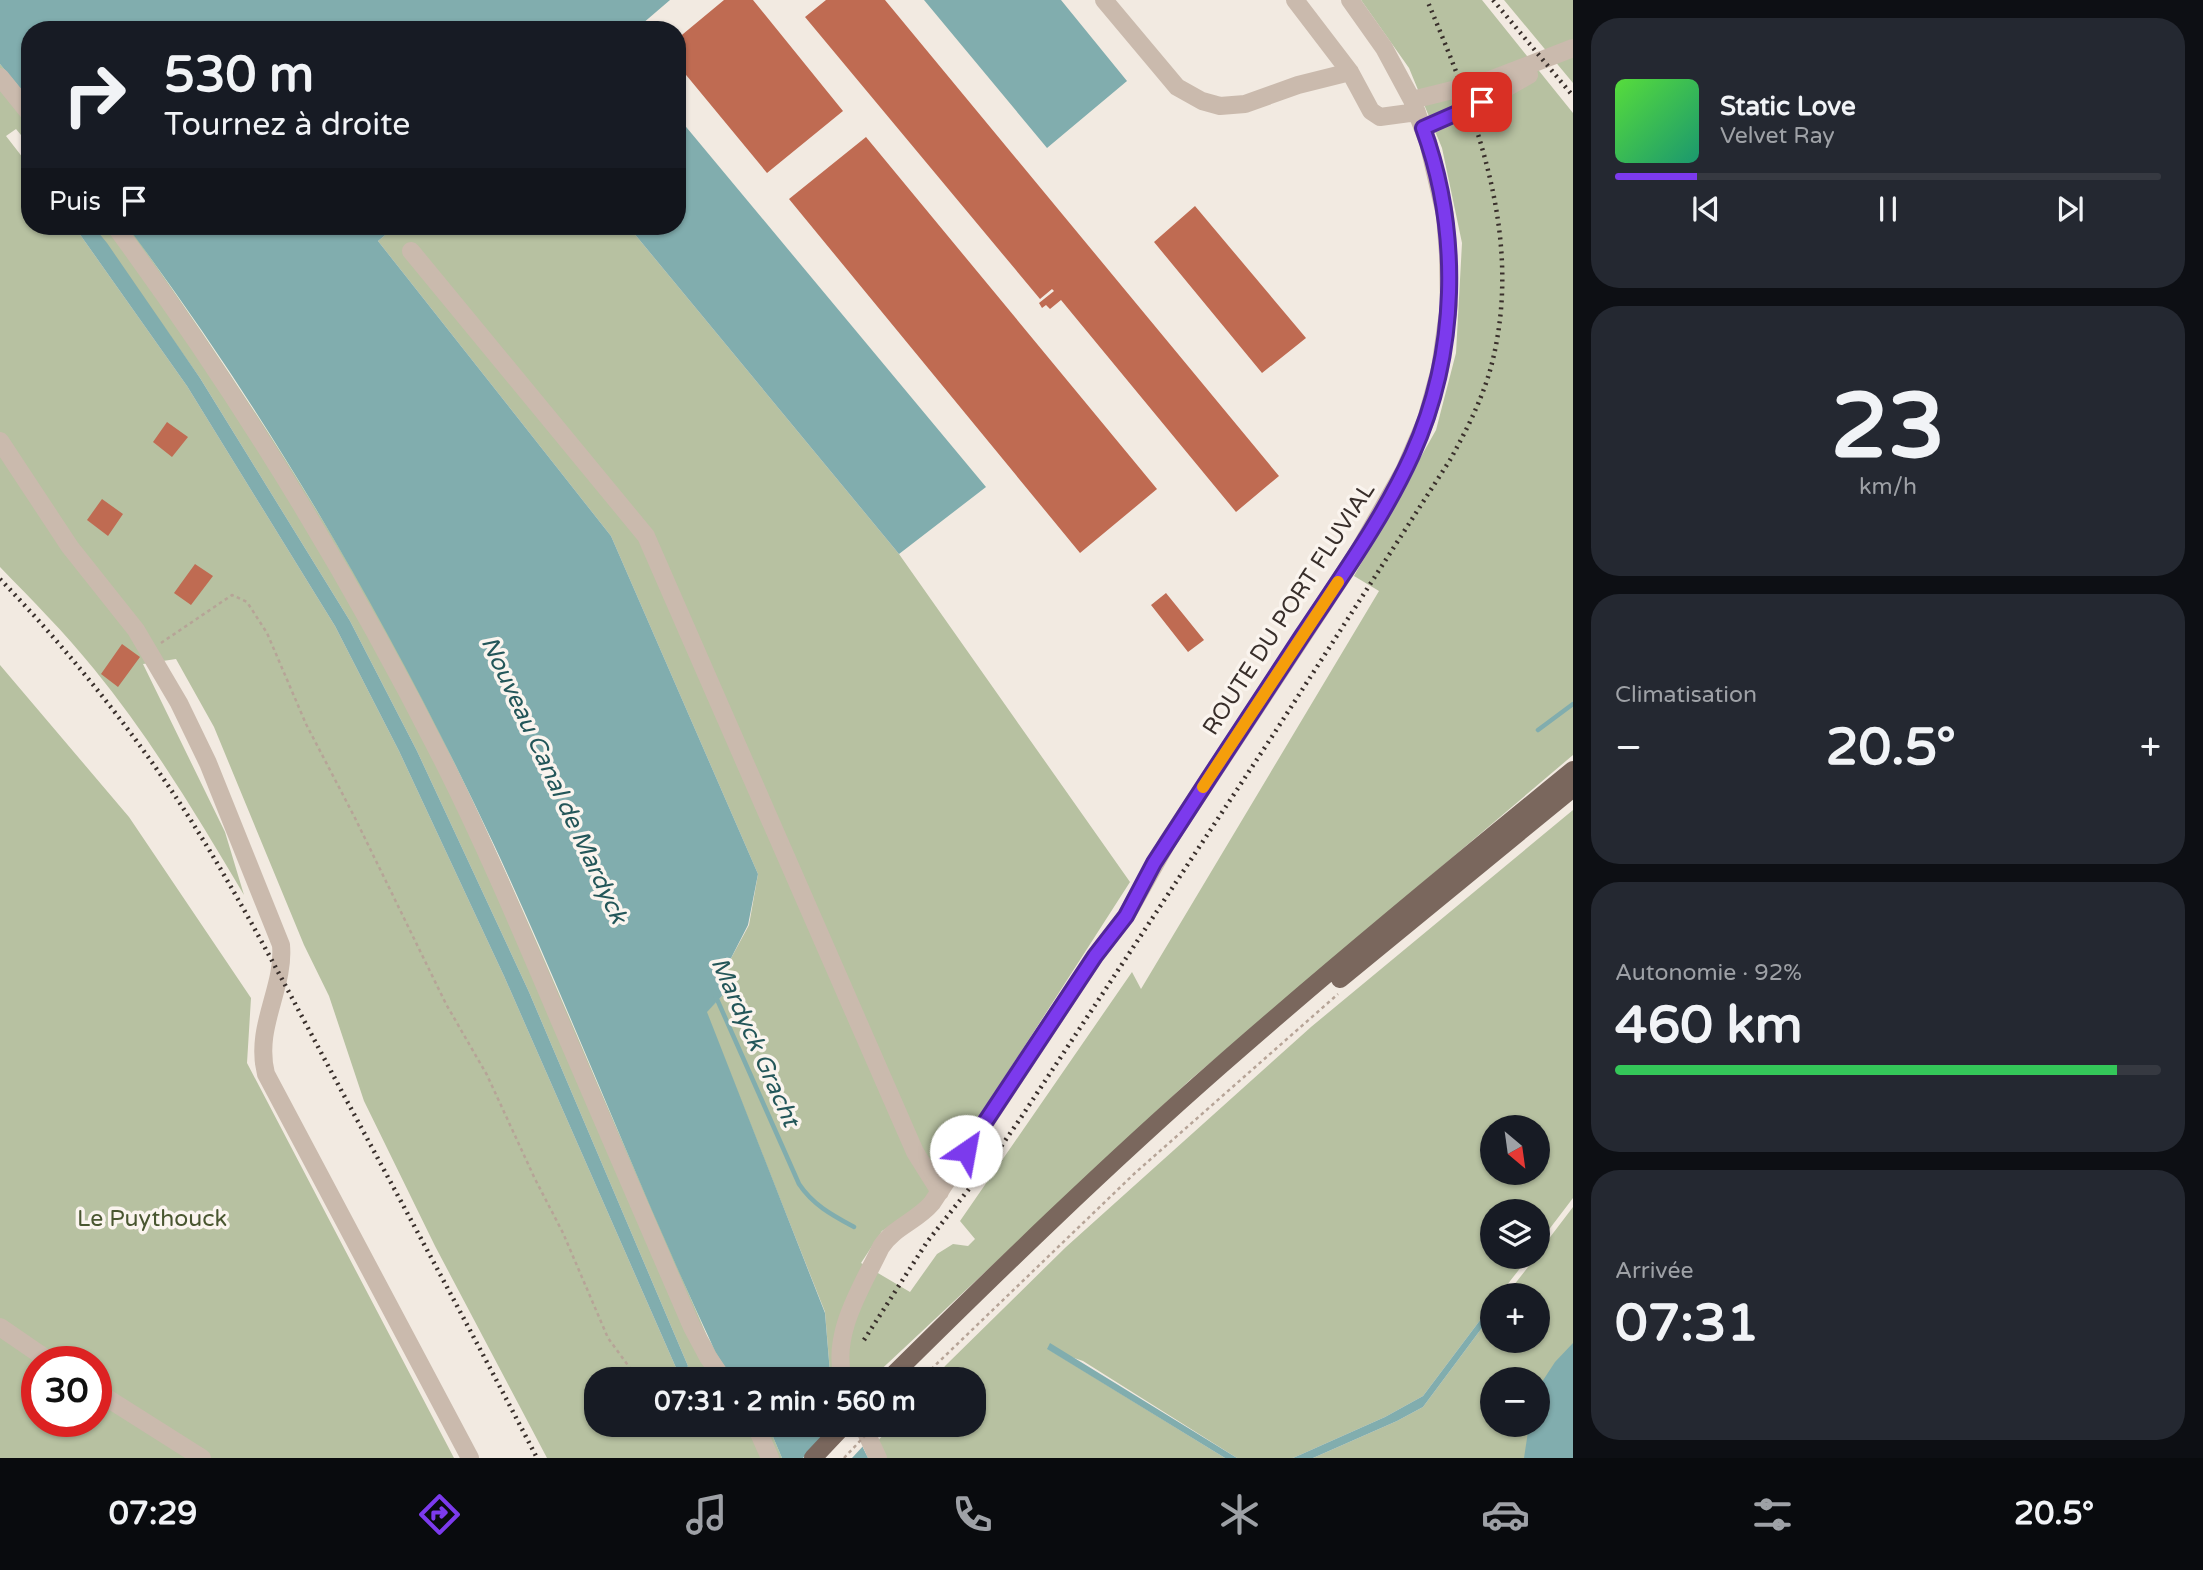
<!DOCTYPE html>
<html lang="fr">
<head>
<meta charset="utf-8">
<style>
	:root { --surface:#171b24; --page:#242831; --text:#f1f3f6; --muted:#9ea1a6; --line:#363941; --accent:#7c3aed }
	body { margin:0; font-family:"Varela Round",sans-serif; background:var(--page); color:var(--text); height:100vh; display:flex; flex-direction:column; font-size:26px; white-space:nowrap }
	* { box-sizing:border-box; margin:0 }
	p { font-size:23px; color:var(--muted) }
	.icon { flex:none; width:38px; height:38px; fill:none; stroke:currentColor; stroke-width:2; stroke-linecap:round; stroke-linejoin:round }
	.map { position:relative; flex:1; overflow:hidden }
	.sheet { display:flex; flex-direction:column; gap:18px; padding:18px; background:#0d0f14; width:630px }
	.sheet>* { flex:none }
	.top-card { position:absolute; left:21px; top:21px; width:665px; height:214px; border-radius:28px; box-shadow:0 2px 5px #0004; background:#171b24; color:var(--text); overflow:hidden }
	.needle { width:46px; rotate:151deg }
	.controls { position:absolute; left:1480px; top:1115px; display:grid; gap:14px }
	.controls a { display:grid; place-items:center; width:70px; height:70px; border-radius:50%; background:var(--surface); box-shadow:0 2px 5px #0004; font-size:35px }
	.speed { position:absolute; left:21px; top:1346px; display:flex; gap:14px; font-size:35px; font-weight:700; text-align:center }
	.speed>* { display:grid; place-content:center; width:91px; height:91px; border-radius:50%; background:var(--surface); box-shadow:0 2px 5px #0004; line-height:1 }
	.speed .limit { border:10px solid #d22; background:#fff; color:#111 }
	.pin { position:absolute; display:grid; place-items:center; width:60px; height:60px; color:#fff; margin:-30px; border-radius:14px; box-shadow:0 4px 10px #0006 }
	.me { position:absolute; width:77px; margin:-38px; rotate:33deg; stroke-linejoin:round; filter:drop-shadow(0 0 5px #0008) }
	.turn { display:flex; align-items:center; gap:24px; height:147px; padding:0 28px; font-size:32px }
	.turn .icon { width:91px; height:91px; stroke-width:2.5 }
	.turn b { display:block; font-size:49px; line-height:60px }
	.then { display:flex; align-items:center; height:66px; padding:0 28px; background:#0003; gap:14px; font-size:26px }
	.big { font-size:52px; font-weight:700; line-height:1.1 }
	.sheet .card { flex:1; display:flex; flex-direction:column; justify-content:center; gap:10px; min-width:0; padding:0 24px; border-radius:28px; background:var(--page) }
	.sheet .dial { align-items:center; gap:0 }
	.dial b { font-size:91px; line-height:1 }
	.song { display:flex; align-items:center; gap:21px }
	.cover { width:84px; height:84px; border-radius:10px; background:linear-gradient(135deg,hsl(110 70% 55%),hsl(160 70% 35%)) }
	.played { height:7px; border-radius:4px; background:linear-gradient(90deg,var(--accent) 15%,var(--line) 15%) }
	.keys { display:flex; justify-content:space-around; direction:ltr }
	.heat { display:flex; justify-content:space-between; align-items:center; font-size:38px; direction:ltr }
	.charge { height:10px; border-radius:5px; background:linear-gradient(90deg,#34c759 92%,var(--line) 0) }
	.trip { position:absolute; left:584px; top:1367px; width:402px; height:70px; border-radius:28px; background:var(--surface); box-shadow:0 2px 5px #0004; font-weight:700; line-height:70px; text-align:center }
	.dock { display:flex; height:112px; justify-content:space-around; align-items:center; background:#090b0e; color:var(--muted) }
	.dock .icon { width:49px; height:49px }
	.dock .selected { color:var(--accent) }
	.dock b { font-size:32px; color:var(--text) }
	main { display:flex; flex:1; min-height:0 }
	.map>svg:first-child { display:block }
	.green { fill:#b7c1a1; fill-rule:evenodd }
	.water { fill:#81adae }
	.pier { fill:#f2eae1 }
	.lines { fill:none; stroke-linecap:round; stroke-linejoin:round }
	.stream { stroke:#81adae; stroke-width:4.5 }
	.building { fill:#bf6b52 }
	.path { stroke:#b6a497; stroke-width:2.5; stroke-dasharray:3.5 3.5; stroke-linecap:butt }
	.minor { stroke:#cabaad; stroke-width:18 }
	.major { stroke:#7a675d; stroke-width:18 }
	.rail { stroke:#392f2b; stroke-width:4.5; stroke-dasharray:2 5; stroke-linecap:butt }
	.path-bridge { stroke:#b6a497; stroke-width:2.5; stroke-dasharray:3.5 3.5; stroke-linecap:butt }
	.route-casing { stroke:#51269a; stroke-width:18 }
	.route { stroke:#7c3aed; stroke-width:12 }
	.slow { stroke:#f59e0b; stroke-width:12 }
	.labels { text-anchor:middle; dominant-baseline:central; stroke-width:7; stroke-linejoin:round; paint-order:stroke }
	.street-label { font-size:23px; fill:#392f2b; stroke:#faf4ee }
	.park-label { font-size:23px; fill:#495630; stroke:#faf4ee }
	.water-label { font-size:24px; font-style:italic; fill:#235659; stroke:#faf4ee }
</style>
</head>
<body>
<main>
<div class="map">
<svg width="1573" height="1458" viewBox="0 0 1573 1458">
	<rect width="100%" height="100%" fill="#f2eae1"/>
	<path class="green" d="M1361 0H1482L1573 113V755L1190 1080 871 1379H832L830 1373 825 1312 706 1012 722 996 729 962 749 925 758 874 611 536 378 241 396 226H628L899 554 1130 882 927 1198 909 1215 882 1231 861 1263 910 1292 937 1254 953 1244 968 1246 975 1239 960 1221 1132 972 1141 989 1379 591 1354 576 1436 430 1456 353 1462 243 1442 148 1409 68Z
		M1504 0H1573V83Z
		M0 64 30 100V146L16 129 6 136 30 167V226H74L187 386 335 626 399 751 504 976 677 1370 684 1372 688 1366 529 992 417 751 350 621 200 378 93 226H127L138 240C223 361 304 483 376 612 461 764 530 925 598 1085 634 1169 671 1252 707 1336L727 1371 735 1379H597V1424L768 1425 782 1458H547L435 1246 364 1101 329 996 304 945 214 727 176 659 143 664 225 832 244 895C198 817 151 739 94 669 65 633 32 600 0 567Z
		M0 665 129 817 251 998 247 1063 454 1458H0ZM37 1362H96V1421H37Z
		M1573 810V1198L1538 1244V1211H1493V1256L1529 1257 1499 1295H1493V1303L1423 1396 1385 1417 1293 1458H1237L1083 1361 1048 1349 1225 1458H868L866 1453 893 1425 975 1424V1379H933L946 1365 1066 1247 1311 1027ZM1493 1127H1538V1172H1493Z
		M1573 1207V1458H1313L1397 1421 1423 1407 1493 1313V1340H1538V1295H1506L1536 1257 1538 1256V1253ZM1493 1379H1538V1424H1493Z"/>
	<path class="water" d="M0 0H670L635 30H30V100L0 64Z
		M924 0H1061L1127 81 1047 148Z
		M677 116 986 487 899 554 628 226H677Z
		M74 226H93L107 243 200 378 350 621 417 751 529 992 688 1366 684 1373 677 1370 504 976 399 751 335 626 187 386Z
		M127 226H396L378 241 611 536 758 874 748 925 729 962 722 996 707 1012 825 1313 830 1373 832 1379H735L727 1371 715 1351C637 1185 572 1013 495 847 393 629 271 419 127 226Z
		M1493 1303V1313L1423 1407 1397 1421 1313 1458H1293L1385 1417 1423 1396Z
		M1050 1343 1237 1458H1225L1047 1349Z
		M1573 1343V1458H1524L1529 1425 1538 1424V1388L1555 1362Z
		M768 1425H852L868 1458H782Z"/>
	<path class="pier" d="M856 1424 865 1444 852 1458H803L835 1425Z"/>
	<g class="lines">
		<path class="stream" d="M1538 730 1573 704
			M716 997 799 1184C813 1205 832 1215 854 1227"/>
	</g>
	<path class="building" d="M724 0H753L843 111 767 173 677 64V39Z
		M826 0H885L1279 476 1236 512 1061 300 1050 309 1046 305 1042 308 1039 303 1054 291 1052 289 1040 299 805 17Z
		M866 137 1157 489 1080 553 789 199Z
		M1195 206 1306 338 1262 373 1154 242Z
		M167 422 188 437 172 457 153 442Z
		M102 499 123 514 108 536 87 520Z
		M195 564 213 576 191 605 174 593Z
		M1166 593 1204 640 1188 652 1151 605Z
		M122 644 140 657 118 687 101 674Z"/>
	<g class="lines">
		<path class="path" d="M161 643 232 595 247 602 267 633 306 724 355 818 446 1004 487 1075 535 1179 563 1233 608 1338 638 1379
			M921 1379 1135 1173 1338 994
			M729 1424 742 1434"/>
		<path class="minor" d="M1104 0 1177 87 1202 101 1220 106 1245 104 1298 85 1350 72
			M1295 0 1350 72 1371 111 1380 117 1417 112
			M0 77 30 114
			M1412 100 1485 82 1573 48
			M1423 128 1471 108 1529 75
			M115 226C240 396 350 576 445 765 490 855 528 947 568 1040 609 1136 651 1231 692 1327L708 1357 723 1379
			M411 251 646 536 915 1152 940 1192
			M0 441 70 547 136 630 179 703 208 763 281 945C285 988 254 1027 266 1074L470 1458
			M0 1327 51 1362
			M843 1379C831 1333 862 1287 881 1247 894 1227 917 1221 932 1203L1095 956 1126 916 1168 841 1358 552 1404 471 1426 420 1440 369 1449 305 1448 254 1445 215 1428 142 1412 100 1384 48 1350 0
			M96 1391 202 1458
			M755 1424 770 1458
			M862 1424 878 1458"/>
		<path class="major" d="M1340 979 1573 788
			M889 1379C997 1272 1106 1166 1220 1066 1335 965 1454 867 1573 770
			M813 1458 845 1424"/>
		<path class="rail" d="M1493 0 1573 96
			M0 579C68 650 131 728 185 811 242 900 290 995 340 1088 406 1211 473 1334 537 1458
			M864 1340 927 1242 991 1161 1020 1119 1275 732 1450 460C1466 431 1482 400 1491 367 1525 238 1476 117 1427 0"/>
		<path class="path-bridge" d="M844 1458 876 1424"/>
	</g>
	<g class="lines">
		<g class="route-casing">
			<path id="route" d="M966 1151 1095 956 1126 916 1154 863C1203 787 1252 712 1302 636 1341 577 1383 519 1412 455 1458 353 1461 233 1423 128L1482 102"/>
		</g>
		<use href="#route" class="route"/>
		<path class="slow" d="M1203 787 1338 582"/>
	</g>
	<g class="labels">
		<g class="street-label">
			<text transform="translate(1289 609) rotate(-57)">ROUTE DU PORT FLUVIAL</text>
		</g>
		<g class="park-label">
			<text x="152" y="1219">Le Puythouck</text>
		</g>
		<g class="water-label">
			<text transform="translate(554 780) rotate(65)">Nouveau Canal de Mardyck</text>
			<text transform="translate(755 1042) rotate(66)">Mardyck Gracht</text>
		</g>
	</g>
</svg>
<div class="controls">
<a><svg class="needle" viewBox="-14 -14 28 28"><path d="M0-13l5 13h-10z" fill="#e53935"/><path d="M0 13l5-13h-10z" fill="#9ea1a6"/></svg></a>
<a><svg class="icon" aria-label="layers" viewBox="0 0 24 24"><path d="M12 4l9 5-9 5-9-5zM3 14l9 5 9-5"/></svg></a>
<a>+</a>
<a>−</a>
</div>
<div class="speed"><div class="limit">30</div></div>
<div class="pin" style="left:1482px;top:102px;background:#d93025"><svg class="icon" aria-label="arrive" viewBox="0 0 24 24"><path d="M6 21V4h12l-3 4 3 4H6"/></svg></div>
<svg class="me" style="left:966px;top:1151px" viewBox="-20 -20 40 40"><circle r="19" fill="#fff"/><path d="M0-13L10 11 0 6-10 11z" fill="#7c3aed"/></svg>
<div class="trip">07:31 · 2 min · 560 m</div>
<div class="top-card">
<div class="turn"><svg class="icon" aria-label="right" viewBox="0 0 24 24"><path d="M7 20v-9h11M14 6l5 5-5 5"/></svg><div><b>530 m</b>Tournez à droite</div></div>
<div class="then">Puis<svg class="icon" aria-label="arrive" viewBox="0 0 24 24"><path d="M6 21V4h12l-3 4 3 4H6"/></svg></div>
</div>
</div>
<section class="sheet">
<div class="card">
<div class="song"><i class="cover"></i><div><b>Static Love</b><p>Velvet Ray</p></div></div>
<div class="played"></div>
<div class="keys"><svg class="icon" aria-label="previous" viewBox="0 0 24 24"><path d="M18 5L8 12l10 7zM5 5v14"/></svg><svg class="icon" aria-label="pause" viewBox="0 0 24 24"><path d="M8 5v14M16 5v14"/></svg><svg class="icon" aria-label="next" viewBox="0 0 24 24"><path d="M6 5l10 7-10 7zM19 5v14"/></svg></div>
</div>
<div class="card dial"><b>23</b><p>km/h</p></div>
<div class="card"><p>Climatisation</p>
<div class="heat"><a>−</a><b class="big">20.5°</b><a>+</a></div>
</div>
<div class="card"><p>Autonomie · 92%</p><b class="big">460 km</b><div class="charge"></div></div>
<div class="card"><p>Arrivée</p><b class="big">07:31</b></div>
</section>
</main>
<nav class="dock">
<b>07:29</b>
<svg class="icon selected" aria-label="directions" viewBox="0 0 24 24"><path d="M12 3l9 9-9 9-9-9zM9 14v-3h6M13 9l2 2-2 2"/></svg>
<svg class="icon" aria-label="music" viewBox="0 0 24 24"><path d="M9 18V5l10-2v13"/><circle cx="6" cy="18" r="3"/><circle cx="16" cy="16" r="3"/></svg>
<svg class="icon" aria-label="phone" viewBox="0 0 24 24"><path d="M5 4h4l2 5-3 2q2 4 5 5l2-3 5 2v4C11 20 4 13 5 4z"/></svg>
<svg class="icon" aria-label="climate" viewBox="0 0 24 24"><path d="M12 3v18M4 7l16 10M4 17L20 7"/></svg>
<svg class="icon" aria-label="car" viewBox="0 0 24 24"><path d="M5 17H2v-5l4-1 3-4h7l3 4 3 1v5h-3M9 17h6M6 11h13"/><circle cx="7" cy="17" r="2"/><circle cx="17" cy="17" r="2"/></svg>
<svg class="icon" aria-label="filters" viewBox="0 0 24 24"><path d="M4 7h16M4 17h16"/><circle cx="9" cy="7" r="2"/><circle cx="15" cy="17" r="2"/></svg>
<b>20.5°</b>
</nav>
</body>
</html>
